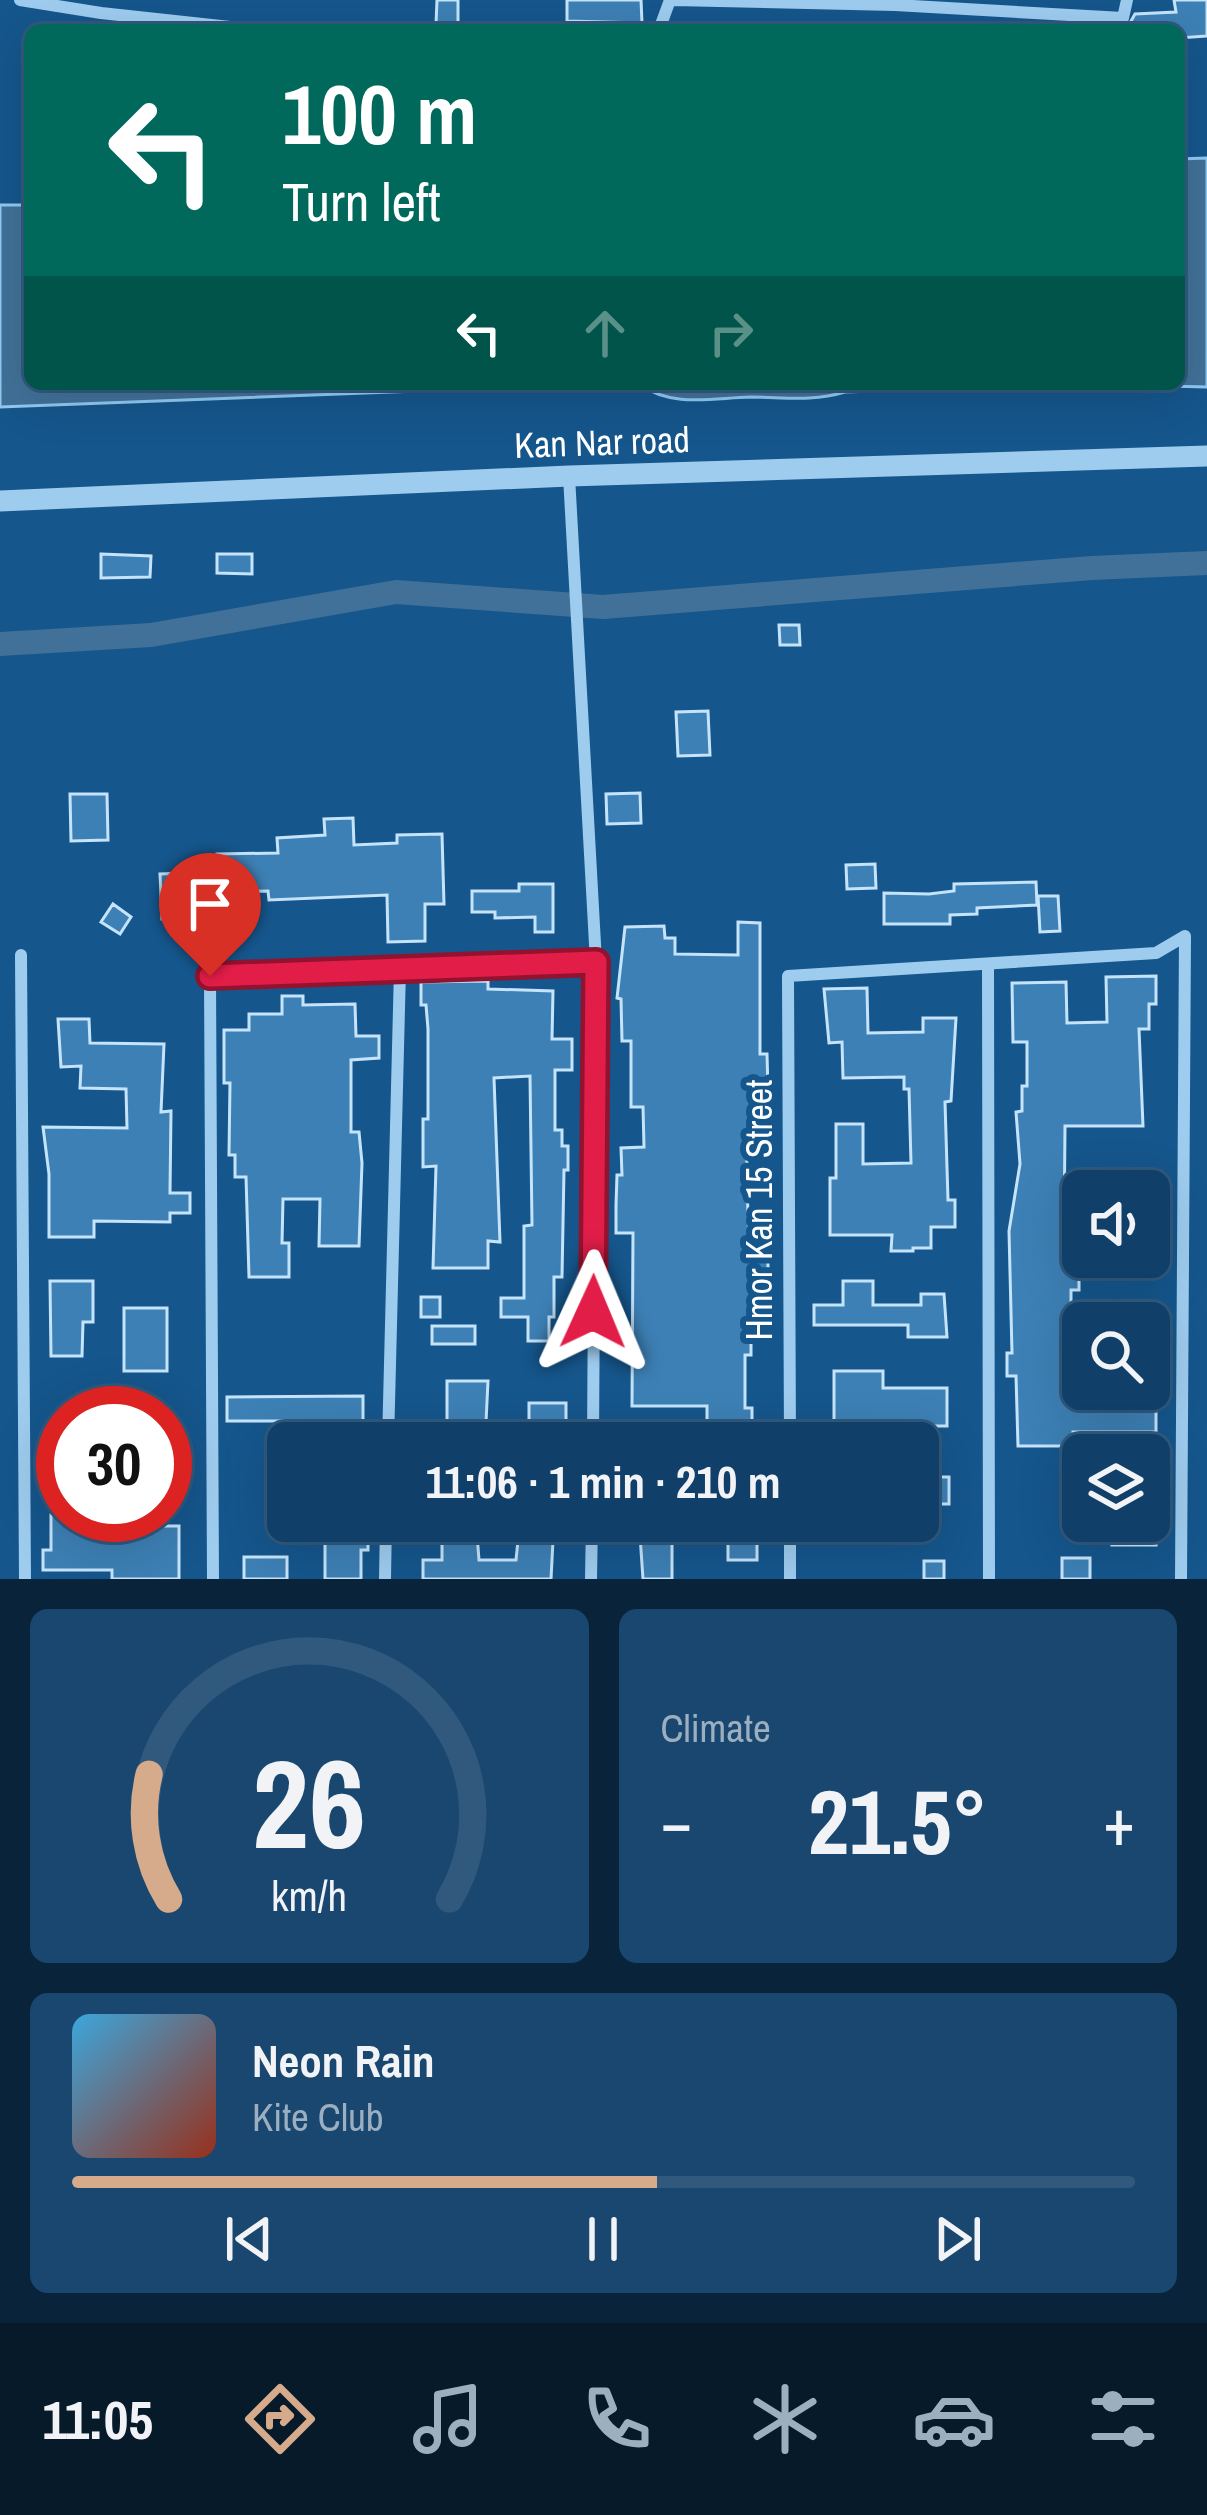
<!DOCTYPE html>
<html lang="en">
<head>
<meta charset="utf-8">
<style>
	:root { --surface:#104069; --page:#19476f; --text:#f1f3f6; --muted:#9cafc0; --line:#30597d; --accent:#d6ab8b }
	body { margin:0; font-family:"Archivo Narrow",sans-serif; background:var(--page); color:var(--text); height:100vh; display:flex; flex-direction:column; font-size:45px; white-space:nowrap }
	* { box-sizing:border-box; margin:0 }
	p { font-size:39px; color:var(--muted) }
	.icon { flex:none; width:66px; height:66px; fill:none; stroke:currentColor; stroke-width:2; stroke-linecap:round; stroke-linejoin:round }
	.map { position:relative; height:1579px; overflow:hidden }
	.drawer { display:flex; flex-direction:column; gap:30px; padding:30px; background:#09233a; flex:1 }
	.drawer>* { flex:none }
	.guide { position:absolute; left:24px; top:24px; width:1161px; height:366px; border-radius:18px; box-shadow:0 12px 48px #0002,0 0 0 3px var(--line); background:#00695c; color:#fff; overflow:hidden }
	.tools { position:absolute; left:1062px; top:1170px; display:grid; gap:24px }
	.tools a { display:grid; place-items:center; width:108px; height:108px; border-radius:18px; background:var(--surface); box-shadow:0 12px 48px #0002,0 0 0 3px var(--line); font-size:60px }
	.speed { position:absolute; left:36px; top:1386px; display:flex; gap:24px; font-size:60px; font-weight:700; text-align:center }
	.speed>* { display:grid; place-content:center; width:156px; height:156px; border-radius:50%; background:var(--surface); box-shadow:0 12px 48px #0002,0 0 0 3px var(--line); line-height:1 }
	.speed .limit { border:18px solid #d22; background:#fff; color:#111 }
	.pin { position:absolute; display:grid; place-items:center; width:102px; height:102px; color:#fff; margin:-123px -51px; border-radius:50% 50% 50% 0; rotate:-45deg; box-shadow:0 0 12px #0007 }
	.pin .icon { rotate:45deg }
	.me { position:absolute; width:132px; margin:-66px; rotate:1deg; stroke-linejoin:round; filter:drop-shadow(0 0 9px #0008) }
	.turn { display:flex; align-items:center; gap:42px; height:252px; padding:0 60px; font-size:54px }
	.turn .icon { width:156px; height:156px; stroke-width:2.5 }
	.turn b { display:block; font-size:84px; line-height:102px }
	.lanes { display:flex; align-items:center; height:114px; padding:0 60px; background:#0003; justify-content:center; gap:60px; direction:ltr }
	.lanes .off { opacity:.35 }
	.big { font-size:90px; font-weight:800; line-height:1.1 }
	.drawer .widget { flex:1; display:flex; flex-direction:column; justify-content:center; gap:18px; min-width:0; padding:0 42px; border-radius:18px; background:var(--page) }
	.drawer .dial { align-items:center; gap:0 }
	.dial svg { height:312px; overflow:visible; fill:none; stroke:var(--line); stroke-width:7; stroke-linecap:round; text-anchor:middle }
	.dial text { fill:var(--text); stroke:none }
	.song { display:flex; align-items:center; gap:36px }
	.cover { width:144px; height:144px; border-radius:18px; background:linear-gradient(135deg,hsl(200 70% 55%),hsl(10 70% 35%)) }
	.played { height:12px; border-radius:6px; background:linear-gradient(90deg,var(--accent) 55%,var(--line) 55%) }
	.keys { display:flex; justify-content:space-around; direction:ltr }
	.heat { display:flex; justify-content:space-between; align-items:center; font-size:66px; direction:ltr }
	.drawer .tiles { flex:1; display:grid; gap:30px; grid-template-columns:1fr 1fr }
	.widget:last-child { grid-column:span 2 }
	.trip { position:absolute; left:267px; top:1422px; width:672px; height:120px; border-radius:18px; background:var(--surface); box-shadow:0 12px 48px #0002,0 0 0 3px var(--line); font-weight:800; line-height:120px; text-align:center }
	.tab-bar { display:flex; height:192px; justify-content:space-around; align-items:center; background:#061a2a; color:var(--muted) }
	.tab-bar .icon { width:84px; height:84px }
	.tab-bar .active { color:var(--accent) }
	.tab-bar b { font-size:54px; color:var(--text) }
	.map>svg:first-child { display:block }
	.water { fill:#417198; stroke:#90c9f2; stroke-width:3 }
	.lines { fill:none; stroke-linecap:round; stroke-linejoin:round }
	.canal { stroke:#417198; stroke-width:24 }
	.building { fill:#3d80b5; stroke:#c5e4fb; stroke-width:3 }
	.minor { stroke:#9eccef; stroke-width:12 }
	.tertiary { stroke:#9eccef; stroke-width:21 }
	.route-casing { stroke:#92132f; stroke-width:30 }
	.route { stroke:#e11d48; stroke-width:21 }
	.labels { text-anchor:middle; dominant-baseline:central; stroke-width:12; stroke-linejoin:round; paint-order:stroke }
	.street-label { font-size:36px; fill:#fff; stroke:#15568c }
</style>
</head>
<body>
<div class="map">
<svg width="1207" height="1579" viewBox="0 0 1207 1579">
	<rect width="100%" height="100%" fill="#15568c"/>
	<path class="water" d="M1207 158V387L1084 384 845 392C812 402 783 397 750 397 712 398 672 408 639 384H1179V159Z
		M0 205H30V384H602L0 407Z"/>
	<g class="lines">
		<path class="canal" d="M0 644 151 635 396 592 603 607 1092 568 1207 563"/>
	</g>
	<path class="building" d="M437 0H458V25L436 24Z
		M567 0H641L642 23 567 21Z
		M1174 0H1207V36L1179 38V30H1126L1135 14 1176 12Z
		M101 554 151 556 150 577 101 578Z
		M217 554H252V574L217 573Z
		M779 625H799L800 645H780Z
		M708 711 710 755 678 756 676 712Z
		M640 793 641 823 607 824 606 794Z
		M70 794H107L108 840 71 841Z
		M353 818 354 845 397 843V835L442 834 444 904H425V941L388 942 387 895 269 900 268 891 201 892 202 917 162 919 160 874 217 872V854L278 853 277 838 325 835 324 819Z
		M875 864 876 888 847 889 846 865Z
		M1036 882 1037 905 977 908V914L950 915V924H884V893L929 894 954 891V884Z
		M519 884H553V932H535V917L495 918V912H472V891H519Z
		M1038 896H1058L1060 931 1040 932Z
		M113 904 131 917 120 934 101 922Z
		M738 922 760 923V1054H767L768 1090H759L760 1145H747V1181L749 1245H768V1269L765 1310H751V1355H745V1408H752V1443H707V1406H632L633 1233H616V1205L617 1175H622L621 1148 644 1147 643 1107H631V1041H622L621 999 617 998 625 927 664 926 665 938H675V954L738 955Z
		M1156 976V1004H1149V1029H1139L1143 1126H1065L1064 1239 1079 1240V1290H1071V1353H1076V1389H1148V1411H1156V1432H1073V1446H1018L1016 1376H1007V1353H1012L1009 1231 1020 1164 1016 1112 1022 1111V1086H1027V1042H1013L1012 983 1066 982 1067 1023 1107 1022 1106 977Z
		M488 981V989L553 991 552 1039H572V1070H555V1130H562V1146H568V1170H564L562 1277H554V1317H549V1341H528V1317H501V1298H524V1226L532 1225 530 1076 494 1078 500 1242 488 1241V1268H433L436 1166 423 1167V1119H428V1029L426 1005H421V982Z
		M867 988 868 1033 923 1032V1018H956L951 1101 945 1102 948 1200H955V1227H931V1248H913V1251H891L892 1235H830V1178H836V1124H863V1164L911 1163 909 1089H904V1077L843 1078 842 1042 829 1043 824 989Z
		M282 996H303V1005L355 1004 356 1036H379V1058L351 1060V1132H359L362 1163 359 1246H319L320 1199H283L282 1243H289V1277H249L246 1177H235V1155H229L230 1083H224V1030H249V1014H282Z
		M58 1019H89L90 1043 164 1044 161 1112 171 1111 170 1193H190V1213H170V1222L94 1221V1237H49V1174L43 1127 127 1128 126 1089 80 1088 81 1066 61 1067Z
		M50 1281H93V1322H83L82 1356H51Z
		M843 1281H873V1305H921V1294H944L947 1337H908V1325H814V1305H843Z
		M421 1297H440V1317H421Z
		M124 1308H167V1371H124Z
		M432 1326H475V1344H432Z
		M834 1371H883V1388H947V1426H892V1433H834Z
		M447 1381H488L485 1443H447Z
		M363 1396V1443H320L318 1421H227V1397Z
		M529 1403H566V1443H535V1435H529Z
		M918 1477H949V1504H918Z
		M51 1515H79V1526H179V1579H112V1570H43V1550H51Z
		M442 1521H476L479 1560H516L520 1521H554L551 1579H423V1560H442Z
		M639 1521H672V1579H643Z
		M1112 1521H1156V1545H1112Z
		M325 1532H368V1550H361V1579H325Z
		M728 1538H757V1560H728Z
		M244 1557H287V1579H244Z
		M1062 1558H1090V1579H1062Z
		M924 1561H944V1579H924Z"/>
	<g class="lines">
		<path class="minor" d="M20 0 101 13 257 30
			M674 0 895 5 1123 18 1127 0
			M659 30 670 0
			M569 476 596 962
			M21 955 25 1579
			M988 964 989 1579
			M388 1443 400 969
			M790 1443 788 976 1156 953 1185 936 1181 1579
			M790 1521V1579
			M213 1579 210 976 596 962 593 1443
			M385 1579 386 1521
			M591 1579 592 1521"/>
		<path class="tertiary" d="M0 501 569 476 1207 456"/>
	</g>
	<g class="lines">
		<g class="route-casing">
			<path id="route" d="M210 976 596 962 593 1312"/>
		</g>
		<use href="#route" class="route"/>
	</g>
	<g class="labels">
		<g class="street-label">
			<text transform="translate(602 442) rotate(-2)">Kan Nar road</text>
			<text transform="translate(759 1210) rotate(-90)">Hmor Kan 15 Street</text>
		</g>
	</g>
</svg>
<div class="tools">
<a><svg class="icon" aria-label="sound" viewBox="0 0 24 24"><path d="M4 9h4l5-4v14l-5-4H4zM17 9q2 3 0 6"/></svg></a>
<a><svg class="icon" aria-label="search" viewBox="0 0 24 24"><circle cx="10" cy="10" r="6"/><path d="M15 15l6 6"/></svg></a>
<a><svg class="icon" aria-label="layers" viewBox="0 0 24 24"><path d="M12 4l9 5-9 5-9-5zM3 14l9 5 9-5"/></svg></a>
</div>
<div class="speed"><div class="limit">30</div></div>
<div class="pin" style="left:210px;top:976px;background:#d93025"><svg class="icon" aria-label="arrive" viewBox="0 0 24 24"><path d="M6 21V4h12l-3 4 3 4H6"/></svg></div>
<svg class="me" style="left:593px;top:1312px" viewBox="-20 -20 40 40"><path d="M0-17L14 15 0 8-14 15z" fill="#e11d48" stroke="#fff" stroke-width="4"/></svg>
<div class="trip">11:06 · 1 min · 210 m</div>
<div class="guide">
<div class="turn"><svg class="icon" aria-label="left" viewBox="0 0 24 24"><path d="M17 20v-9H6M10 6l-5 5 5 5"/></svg><div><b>100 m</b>Turn left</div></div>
<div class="lanes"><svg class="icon" aria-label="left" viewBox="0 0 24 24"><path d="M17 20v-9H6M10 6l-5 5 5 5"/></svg><svg class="icon off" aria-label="ahead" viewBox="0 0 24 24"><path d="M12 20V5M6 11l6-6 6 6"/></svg><svg class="icon off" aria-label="right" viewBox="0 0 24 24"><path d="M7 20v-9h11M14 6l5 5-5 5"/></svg></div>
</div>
</div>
<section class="drawer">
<div class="tiles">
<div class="widget dial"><svg viewBox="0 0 100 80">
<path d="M14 69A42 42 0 1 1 86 69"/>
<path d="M14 69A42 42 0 0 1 9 37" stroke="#d6ab8b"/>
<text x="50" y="56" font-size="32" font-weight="700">26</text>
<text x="50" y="72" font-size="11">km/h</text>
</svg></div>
<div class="widget"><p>Climate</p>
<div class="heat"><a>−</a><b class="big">21.5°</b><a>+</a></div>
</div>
<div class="widget">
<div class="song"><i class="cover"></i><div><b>Neon Rain</b><p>Kite Club</p></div></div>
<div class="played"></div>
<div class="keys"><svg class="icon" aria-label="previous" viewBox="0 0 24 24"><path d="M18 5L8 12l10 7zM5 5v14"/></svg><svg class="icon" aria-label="pause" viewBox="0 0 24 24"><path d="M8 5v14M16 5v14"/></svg><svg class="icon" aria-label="next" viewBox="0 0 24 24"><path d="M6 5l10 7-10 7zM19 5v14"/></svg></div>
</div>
</div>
</section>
<nav class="tab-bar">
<b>11:05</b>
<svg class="icon active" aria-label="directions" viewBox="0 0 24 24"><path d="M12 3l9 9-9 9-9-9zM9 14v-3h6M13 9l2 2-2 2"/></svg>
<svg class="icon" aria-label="music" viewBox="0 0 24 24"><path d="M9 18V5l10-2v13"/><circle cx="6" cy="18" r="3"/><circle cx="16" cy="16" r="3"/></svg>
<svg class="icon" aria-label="phone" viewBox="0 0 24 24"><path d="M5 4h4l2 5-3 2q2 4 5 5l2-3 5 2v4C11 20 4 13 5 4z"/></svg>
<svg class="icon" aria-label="climate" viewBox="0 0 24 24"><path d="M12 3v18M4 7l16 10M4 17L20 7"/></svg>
<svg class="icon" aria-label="car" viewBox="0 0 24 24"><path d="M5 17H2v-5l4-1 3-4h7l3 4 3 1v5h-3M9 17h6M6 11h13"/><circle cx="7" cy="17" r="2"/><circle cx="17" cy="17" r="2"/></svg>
<svg class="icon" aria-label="filters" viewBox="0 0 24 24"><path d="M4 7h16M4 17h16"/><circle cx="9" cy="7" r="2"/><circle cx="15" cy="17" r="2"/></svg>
</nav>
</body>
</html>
